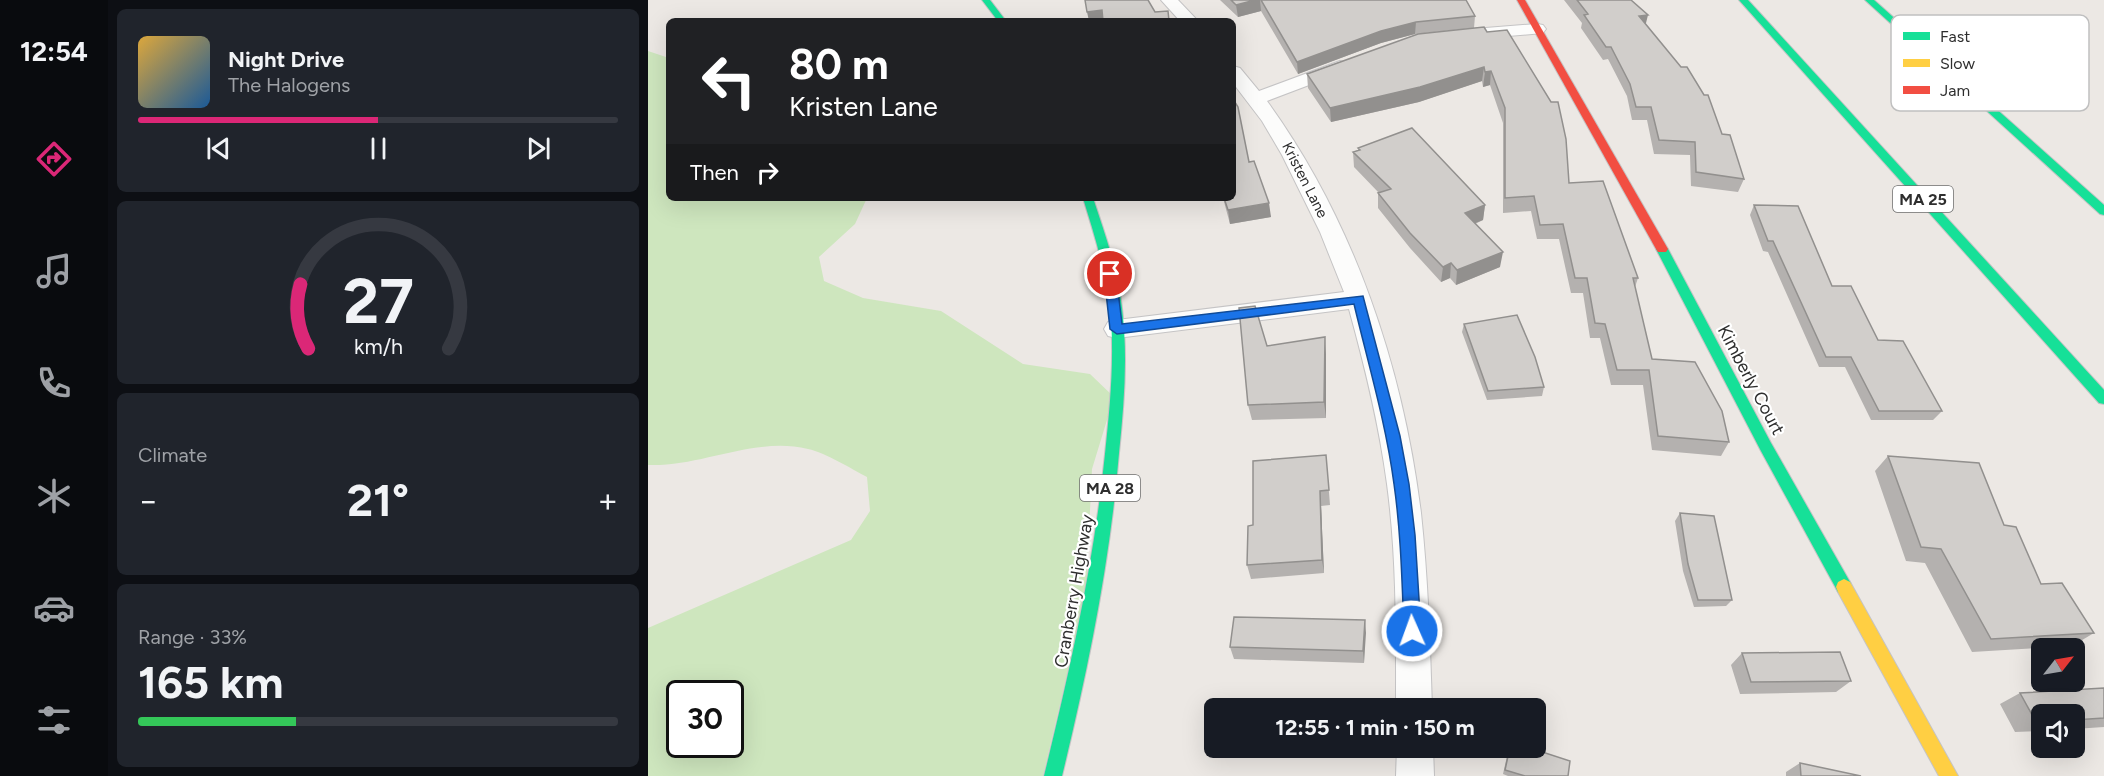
<!DOCTYPE html>
<html lang="en">
<head>
<meta charset="utf-8">
<style>
	:root { --surface:#171b24; --page:#20242c; --text:#f1f3f6; --muted:#9ea1a6; --line:#363941; --accent:#db2777 }
	body { margin:0; font-family:Figtree,sans-serif; background:var(--page); color:var(--text); height:100vh; display:flex; flex-direction:column; font-size:22px; white-space:nowrap }
	* { box-sizing:border-box; margin:0 }
	p { font-size:20px; color:var(--muted) }
	.icon { flex:none; width:33px; height:33px; fill:none; stroke:currentColor; stroke-width:2; stroke-linecap:round; stroke-linejoin:round }
	.map { position:relative; flex:1; overflow:hidden }
	.side { display:flex; flex-direction:column; gap:9px; padding:9px; background:#0d0f14; width:540px }
	.side>* { flex:none }
	.hud { position:absolute; left:18px; top:18px; width:570px; height:183px; border-radius:9px; box-shadow:0 6px 24px #0002; background:#202124; color:#fff; overflow:hidden }
	.needle { width:39px; rotate:59deg }
	.tools { position:absolute; left:1383px; top:638px; display:grid; gap:12px }
	.tools a { display:grid; place-items:center; width:54px; height:54px; border-radius:9px; background:var(--surface); box-shadow:0 6px 24px #0002; font-size:30px }
	.speed { position:absolute; left:18px; top:680px; display:flex; gap:12px; font-size:30px; font-weight:700; text-align:center }
	.speed>* { display:grid; place-content:center; width:78px; height:78px; border-radius:50%; background:var(--surface); box-shadow:0 6px 24px #0002; line-height:1 }
	.speed .limit { border:3px solid #111; border-radius:9px; background:#fff; color:#111 }
	.pin { position:absolute; display:grid; place-items:center; width:51px; height:51px; color:#fff; margin:-26px; border:3px solid #fff; border-radius:50%; box-shadow:0 2px 6px #0007 }
	.me { position:absolute; width:66px; margin:-33px; rotate:358deg; stroke-linejoin:round; filter:drop-shadow(0 0 4px #0008) }
	.turn { display:flex; align-items:center; gap:21px; height:126px; padding:0 24px; font-size:27px }
	.turn .icon { width:78px; height:78px; stroke-width:2.5 }
	.turn b { display:block; font-size:42px; line-height:51px }
	.then { display:flex; align-items:center; height:57px; padding:0 24px; background:#0003; gap:12px; font-size:22px }
	.big { font-size:45px; font-weight:700; line-height:1.1 }
	.side .widget { flex:1; display:flex; flex-direction:column; justify-content:center; gap:9px; min-width:0; padding:0 21px; border-radius:9px; background:var(--page) }
	.side .dial { align-items:center; gap:0 }
	.dial svg { height:156px; overflow:visible; fill:none; stroke:var(--line); stroke-width:7; stroke-linecap:round; text-anchor:middle }
	.dial text { fill:var(--text); stroke:none }
	.song { display:flex; align-items:center; gap:18px }
	.cover { width:72px; height:72px; border-radius:9px; background:linear-gradient(135deg,hsl(40 70% 55%),hsl(210 70% 35%)) }
	.played { height:6px; border-radius:3px; background:linear-gradient(90deg,var(--accent) 50%,var(--line) 50%) }
	.keys { display:flex; justify-content:space-around; direction:ltr }
	.heat { display:flex; justify-content:space-between; align-items:center; font-size:33px; direction:ltr }
	.charge { height:9px; border-radius:4px; background:linear-gradient(90deg,#34c759 33%,var(--line) 0) }
	.trip { position:absolute; left:556px; top:698px; width:342px; height:60px; border-radius:9px; background:var(--surface); box-shadow:0 6px 24px #0002; font-weight:700; line-height:60px; text-align:center }
	main { display:flex; flex:1; min-height:0 }
	.tabs { display:flex; flex-direction:column; width:108px; justify-content:space-around; align-items:center; background:#090b0e; color:var(--muted) }
	.tabs .icon { width:42px; height:42px }
	.tabs .selected { color:var(--accent) }
	.tabs b { font-size:27px; color:var(--text) }
	.map>svg:first-child { display:block }
	.green { fill:#cee6be; fill-rule:evenodd }
	.lines { fill:none; stroke-linecap:round; stroke-linejoin:round }
	.street-casing { stroke:#c5c4c5; stroke-width:2 }
	.fast-casing { stroke:#c5c4c5; stroke-width:2 }
	.slow-casing { stroke:#c5c4c5; stroke-width:2 }
	.jam-casing { stroke:#c5c4c5; stroke-width:2 }
	.street { fill:#fcfcfb; fill-rule:evenodd }
	.fast { fill:#16e098; fill-rule:evenodd }
	.slow { fill:#ffcf43; fill-rule:evenodd }
	.jam { fill:#f24e42; fill-rule:evenodd }
	.wall { fill:#b4b1af }
	.shaded-wall { fill:#92908e }
	.building { fill:#d1cecb; stroke:#92908e; stroke-width:1.5 }
	.route { fill:#1a73e8; stroke:#114b97; stroke-width:1.5 }
	.labels { text-anchor:middle; dominant-baseline:central; stroke-width:4.5; stroke-linejoin:round; paint-order:stroke }
	.far-street-label { font-size:15px; fill:#2e2e2e; stroke:#fff }
	.shield { fill:#fff; stroke:#6d6d6d; stroke-width:1.5 }
	.shield-label { font-size:16px; font-weight:bold; fill:#2e2e2e }
	.street-label { font-size:18px; fill:#2e2e2e; stroke:#fff }
	.key { fill:#fff; stroke:#c0c0c0; stroke-width:1.5 }
	.key-label { font-size:16px; fill:#2e2e2e }
</style>
</head>
<body>
<main>
<nav class="tabs">
<b>12:54</b>
<svg class="icon selected" aria-label="directions" viewBox="0 0 24 24"><path d="M12 3l9 9-9 9-9-9zM9 14v-3h6M13 9l2 2-2 2"/></svg>
<svg class="icon" aria-label="music" viewBox="0 0 24 24"><path d="M9 18V5l10-2v13"/><circle cx="6" cy="18" r="3"/><circle cx="16" cy="16" r="3"/></svg>
<svg class="icon" aria-label="phone" viewBox="0 0 24 24"><path d="M5 4h4l2 5-3 2q2 4 5 5l2-3 5 2v4C11 20 4 13 5 4z"/></svg>
<svg class="icon" aria-label="climate" viewBox="0 0 24 24"><path d="M12 3v18M4 7l16 10M4 17L20 7"/></svg>
<svg class="icon" aria-label="car" viewBox="0 0 24 24"><path d="M5 17H2v-5l4-1 3-4h7l3 4 3 1v5h-3M9 17h6M6 11h13"/><circle cx="7" cy="17" r="2"/><circle cx="17" cy="17" r="2"/></svg>
<svg class="icon" aria-label="filters" viewBox="0 0 24 24"><path d="M4 7h16M4 17h16"/><circle cx="9" cy="7" r="2"/><circle cx="15" cy="17" r="2"/></svg>
</nav>
<section class="side">
<div class="widget">
<div class="song"><i class="cover"></i><div><b>Night Drive</b><p>The Halogens</p></div></div>
<div class="played"></div>
<div class="keys"><svg class="icon" aria-label="previous" viewBox="0 0 24 24"><path d="M18 5L8 12l10 7zM5 5v14"/></svg><svg class="icon" aria-label="pause" viewBox="0 0 24 24"><path d="M8 5v14M16 5v14"/></svg><svg class="icon" aria-label="next" viewBox="0 0 24 24"><path d="M6 5l10 7-10 7zM19 5v14"/></svg></div>
</div>
<div class="widget dial"><svg viewBox="0 0 100 80">
<path d="M14 69A42 42 0 1 1 86 69"/>
<path d="M14 69A42 42 0 0 1 10 36" stroke="#db2777"/>
<text x="50" y="56" font-size="32" font-weight="700">27</text>
<text x="50" y="72" font-size="11">km/h</text>
</svg></div>
<div class="widget"><p>Climate</p>
<div class="heat"><a>−</a><b class="big">21°</b><a>+</a></div>
</div>
<div class="widget"><p>Range · 33%</p><b class="big">165 km</b><div class="charge"></div></div>
</section>
<div class="map">
<svg width="1456" height="776" viewBox="0 0 1456 776">
	<rect width="100%" height="100%" fill="#ece8e4"/>
	<path class="green" d="M0 51 21 58V198H219L207 224 171 257 176 281 215 298 293 311 375 364 442 374 466 397 444 469 438 594 395 776H0V628L203 540 222 511 219 477C202 468 178 453 160 449 107 436 53 467 0 465ZM32 693H82V744H32Z"/>
	<g class="lines">
		<g class="street-casing">
			<path id="street" d="M513 0H530L550 21H532Z
				M889 24 895 25 898 29 895 33 825 39 819 38 816 34 819 30 825 29Z
				M692 61 698 63 701 67 698 71 619 101C706 221 755 367 773 513 780 578 782 643 784 708H748C748 633 749 558 739 484 731 424 717 367 701 309L469 338 460 336 456 329 460 322 469 320 696 292 672 232 634 155 614 121 585 83V66L592 68 611 91Z
				M749 747H785L786 776H748Z"/>
		</g>
		<g class="fast-casing">
			<path id="fast" d="M334 0H342L358 21H350Z
				M1091 0H1100L1456 390V404L1451 403Z
				M1217 0H1226L1456 205V215L1452 214Z
				M435 198H445C457 234 470 270 474 308 480 356 476 405 471 453 462 563 440 669 414 776H396C422 670 446 563 457 454 462 406 467 357 462 308 458 271 446 234 435 198Z
				M1014 245 1020 249 1123 443 1202 582 1204 587 1202 592 1196 595 1190 592 1113 451 1008 249Z"/>
		</g>
		<g class="slow-casing">
			<path id="slow" d="M1196 579 1202 582 1310 776H1291L1190 592 1188 587 1190 582Z"/>
		</g>
		<g class="jam-casing">
			<path id="jam" d="M869 0H877L1020 249 1018 252H1010L1008 249Z"/>
		</g>
		<use href="#street" class="street"/>
		<use href="#fast" class="fast"/>
		<use href="#slow" class="slow"/>
		<use href="#jam" class="jam"/>
	</g>
	<path class="wall" d="M572 0H818L827 16 826 28 767 34 733 43 650 74 613 11 590 17Z
		M916 0H983L997 25 1074 134 1096 179 1090 192 1043 186 1042 155 1006 154 999 120H984L979 96 960 59 955 60 933 28 934 23Z
		M836 27 921 183 990 278 987 287 1004 359 1081 442 1073 456 1004 450 995 385H963L952 338H942L935 293H923L911 239H889L883 211 855 213V123L842 85 835 87 834 81 771 102 683 122 660 88 659 74Z
		M710 148 837 205 835 220 827 224 852 267 808 285 802 278 793 282 762 248 730 208V193H731L706 167 705 152 710 150Z
		M601 162 623 217 582 224 575 198H585Z
		M1106 205 1184 286 1230 340 1294 411 1285 420H1223L1197 367H1171L1120 252 1115 251 1102 215Z
		M816 324 896 387 894 396 839 400 814 332Z
		M619 346 678 354V418L604 420 600 405Z
		M678 455 682 505 673 506 676 573 603 579 599 565 605 525Z
		M1240 456 1356 525 1393 584 1446 633 1424 646 1324 652 1277 563 1258 561 1227 471Z
		M1032 513 1084 600 1078 606 1046 607 1035 571 1027 521Z
		M717 620 716 663 586 659 582 647Z
		M1094 653 1203 681 1188 692 1092 694 1083 665Z
		M1456 688V727L1426 729V714H1394V731L1367 732 1352 704 1372 693Z
		M861 747H879L920 776H860L855 774Z
		M1152 763 1213 776H1138V772Z"/>
	<path class="shaded-wall" d="M607 0H612L613 11 590 17 588 5Z
		M454 10 457 21H441L439 12Z
		M1000 15 997 27 991 16Z
		M768 22 767 34 733 43 650 74 649 62 733 31Z
		M836 67 834 81 771 102 683 122 682 108Z
		M843 71 842 85 835 87 837 72Z
		M621 203 623 217 582 224 580 210Z
		M837 205 835 220 815 228 817 213Z
		M855 252 852 267 808 285 809 270Z
		M803 263 802 278 793 282 795 267Z
		M677 337 678 354V418L676 402Z
		M672 491 673 506 676 573 674 560Z
		M717 620 718 633 716 663 715 651Z"/>
	<path class="building" d="M437 0H500L507 12 520 11 521 21H455L454 10 439 12Z
		M583 0H607L588 5Z
		M613 0H818L827 16 768 22 733 31 649 62Z
		M929 0H983L1000 15 991 16 1033 67H1039L1056 95H1060L1074 134 1082 135 1096 179 1048 172 1047 142 1011 140 1003 107H988L982 84 963 47H958L936 15 940 14Z
		M836 27 839 32 859 30 903 102H910L918 139 921 183 955 181 990 278H985L1004 359 1047 362 1074 411 1081 442 1010 436 1001 370H969L957 324 947 323 939 278H927L915 224 892 225 886 196 857 198V108L843 71 837 72 836 67 772 87 682 108 659 74 770 34Z
		M585 99 590 107 601 162 606 161 621 203 580 210 576 198H585Z
		M764 128 837 205 817 213 855 252 809 270 803 263 795 267 762 233 730 193 743 189 705 152 712 150 710 148Z
		M1106 205 1150 206 1184 286H1203L1230 340 1255 341 1294 411H1231L1203 357H1178L1125 241H1120Z
		M607 306 619 346 677 337 676 402 600 405 591 308Z
		M869 315 887 357 896 387 840 391 816 324Z
		M678 455 681 490 672 491 674 560 599 565 600 526 605 525V461Z
		M1240 456 1331 463 1356 525 1368 527 1393 584 1414 583 1446 633 1343 639 1293 549 1273 547Z
		M1032 513 1066 516 1084 600H1050L1040 564Z
		M586 617 717 620 715 651 582 647Z
		M1192 652 1203 681 1103 682 1094 653Z
		M1456 688V718L1426 720V714H1394V721L1388 722 1372 693Z
		M862 747H879L922 761 920 776H877L857 770Z
		M1152 763 1213 776H1153Z"/>
	<path class="route" d="M462 270 468 274 474 324 715 296 752 436 761 484 767 535 773 631 770 637 764 640 758 637 756 631C754 582 753 533 746 484 738 423 720 363 706 304L469 334 462 329 456 274Z"/>
	<g class="labels">
		<g class="far-street-label">
			<text transform="translate(657 180) rotate(63)">Kristen Lane</text>
		</g>
		<g class="shield">
			<rect x="1245" y="186" width="60" height="26" rx="4.5"/>
			<rect x="432" y="475" width="60" height="26" rx="4.5"/>
		</g>
		<g class="shield-label">
			<text x="1275" y="199">MA 25</text>
			<text x="462" y="488">MA 28</text>
		</g>
		<g class="street-label">
			<text transform="translate(1103 380) rotate(62)">Kimberly Court</text>
			<text transform="translate(426 591) rotate(-80)">Cranberry Highway</text>
		</g>
	</g>
	<rect x="1243" y="15" width="198" height="96" rx="9" class="key"/>
	<rect x="1255" y="32" width="27" height="8" fill="#16e098"/>
	<rect x="1255" y="59" width="27" height="8" fill="#ffcf43"/>
	<rect x="1255" y="86" width="27" height="8" fill="#f24e42"/>
	<g class="key-label">
		<text x="1292" y="42">Fast</text>
		<text x="1292" y="69">Slow</text>
		<text x="1292" y="96">Jam</text>
	</g>
</svg>
<div class="tools">
<a><svg class="needle" viewBox="-14 -14 28 28"><path d="M0-13l5 13h-10z" fill="#e53935"/><path d="M0 13l5-13h-10z" fill="#9ea1a6"/></svg></a>
<a><svg class="icon" aria-label="sound" viewBox="0 0 24 24"><path d="M4 9h4l5-4v14l-5-4H4zM17 9q2 3 0 6"/></svg></a>
</div>
<div class="speed"><div class="limit">30</div></div>
<div class="pin" style="left:462px;top:274px;background:#d93025"><svg class="icon" aria-label="arrive" viewBox="0 0 24 24"><path d="M6 21V4h12l-3 4 3 4H6"/></svg></div>
<svg class="me" style="left:764px;top:631px" viewBox="-20 -20 40 40"><circle r="17" fill="#1a73e8" stroke="#fff" stroke-width="3"/><path d="M0-11L8 9 0 5-8 9z" fill="#fff"/></svg>
<div class="trip">12:55 · 1 min · 150 m</div>
<div class="hud">
<div class="turn"><svg class="icon" aria-label="left" viewBox="0 0 24 24"><path d="M17 20v-9H6M10 6l-5 5 5 5"/></svg><div><b>80 m</b>Kristen Lane</div></div>
<div class="then">Then<svg class="icon" aria-label="right" viewBox="0 0 24 24"><path d="M7 20v-9h11M14 6l5 5-5 5"/></svg></div>
</div>
</div>
</main>
</body>
</html>
